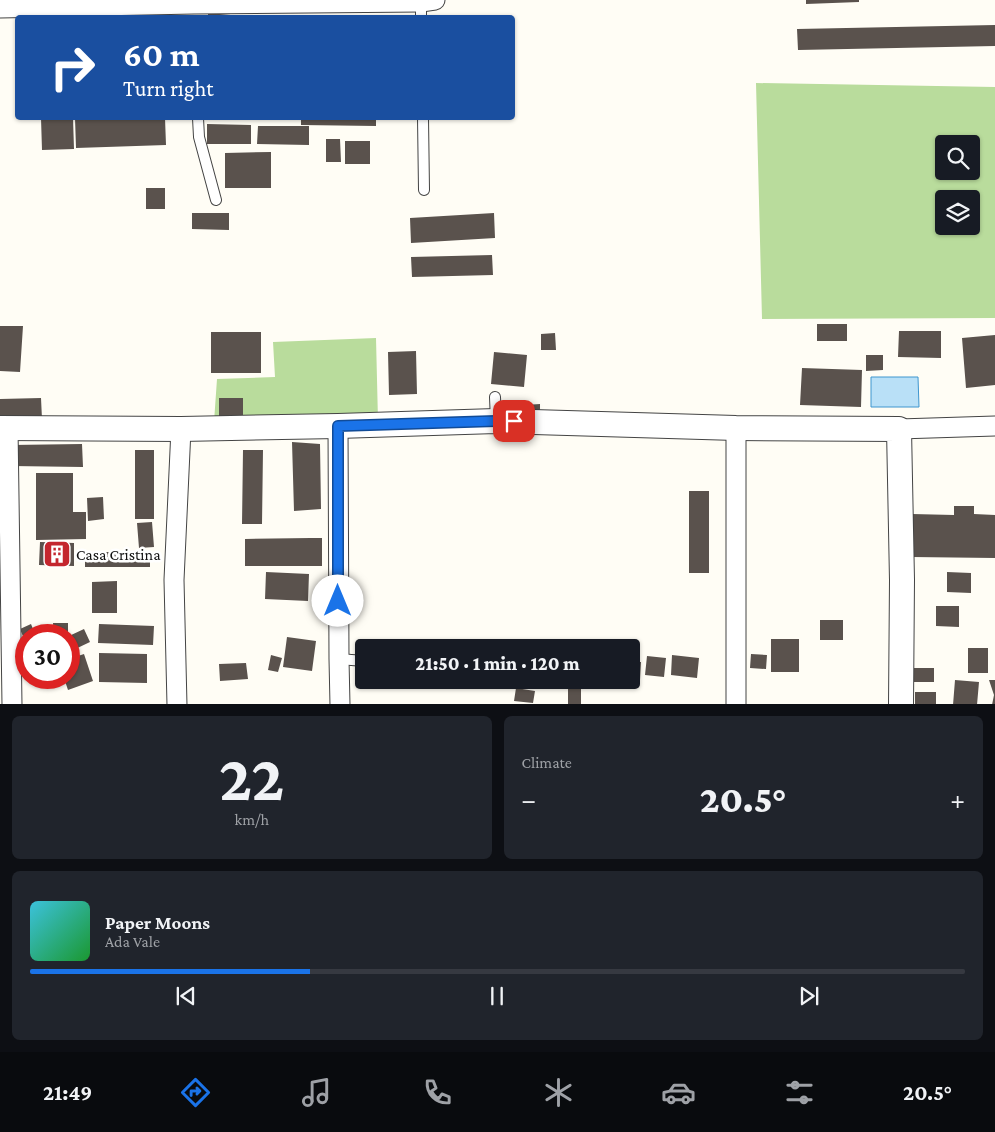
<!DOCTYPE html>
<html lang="en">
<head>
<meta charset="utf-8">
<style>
	:root { --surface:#171b24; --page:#20242c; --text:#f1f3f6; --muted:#9ea1a6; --line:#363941; --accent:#1a73e8 }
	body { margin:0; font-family:"Crimson Pro",serif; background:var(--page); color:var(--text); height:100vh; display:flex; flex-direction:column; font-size:19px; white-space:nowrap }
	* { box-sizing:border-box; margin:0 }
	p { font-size:16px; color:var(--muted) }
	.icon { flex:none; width:28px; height:28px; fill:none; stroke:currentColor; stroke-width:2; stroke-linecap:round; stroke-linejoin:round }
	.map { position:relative; height:704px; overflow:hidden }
	.sheet { display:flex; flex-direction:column; gap:12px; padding:12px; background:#0d0f14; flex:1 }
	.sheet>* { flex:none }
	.guide { position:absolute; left:15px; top:15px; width:500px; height:105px; border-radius:5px; box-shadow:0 1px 4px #0004; background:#1a4fa0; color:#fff; overflow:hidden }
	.fabs { position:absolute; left:935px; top:135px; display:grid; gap:10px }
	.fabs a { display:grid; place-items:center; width:45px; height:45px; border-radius:5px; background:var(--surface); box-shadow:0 1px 4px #0004; font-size:25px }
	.speed { position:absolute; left:15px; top:624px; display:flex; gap:10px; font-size:25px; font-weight:700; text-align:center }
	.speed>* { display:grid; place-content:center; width:65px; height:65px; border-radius:50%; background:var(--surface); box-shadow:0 1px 4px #0004; line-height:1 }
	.speed .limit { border:8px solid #d22; background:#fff; color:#111 }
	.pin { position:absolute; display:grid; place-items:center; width:42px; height:42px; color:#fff; margin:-21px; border-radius:10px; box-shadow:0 2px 8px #0006 }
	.me { position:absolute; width:55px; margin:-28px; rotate:0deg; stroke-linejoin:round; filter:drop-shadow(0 0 4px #0008) }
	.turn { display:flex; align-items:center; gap:18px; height:105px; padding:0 25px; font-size:22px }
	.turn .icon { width:65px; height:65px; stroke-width:2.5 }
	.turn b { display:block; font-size:35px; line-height:42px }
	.big { font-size:38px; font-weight:800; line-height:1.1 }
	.sheet .tile { flex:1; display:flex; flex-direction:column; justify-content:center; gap:8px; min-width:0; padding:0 18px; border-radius:8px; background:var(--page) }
	.sheet .dial { align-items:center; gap:0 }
	.dial b { font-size:65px; line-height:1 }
	.song { display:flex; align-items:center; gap:15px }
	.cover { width:60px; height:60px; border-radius:8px; background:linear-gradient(135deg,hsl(190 70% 55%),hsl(130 70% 35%)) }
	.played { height:5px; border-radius:2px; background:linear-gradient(90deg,var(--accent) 30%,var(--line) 30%) }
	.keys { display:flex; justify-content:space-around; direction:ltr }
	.heat { display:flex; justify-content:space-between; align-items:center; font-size:28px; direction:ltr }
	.sheet .tiles { flex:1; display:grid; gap:12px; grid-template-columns:1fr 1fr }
	.tile:last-child { grid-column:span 2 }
	.trip { position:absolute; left:355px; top:639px; width:285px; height:50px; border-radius:5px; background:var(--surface); box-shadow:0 1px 4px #0004; font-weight:800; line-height:50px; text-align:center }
	.tabs { display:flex; height:80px; justify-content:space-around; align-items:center; background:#090b0e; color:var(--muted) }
	.tabs .icon { width:35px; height:35px }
	.tabs .selected { color:var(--accent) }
	.tabs b { font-size:22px; color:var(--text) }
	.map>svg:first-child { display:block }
	.forest { fill:#b9dc9c; fill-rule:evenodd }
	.water { fill:#b9e0f7; stroke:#3f96cf }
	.building { fill:#5a524d }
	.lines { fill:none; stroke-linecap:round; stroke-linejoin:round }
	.service-casing { stroke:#444; stroke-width:12 }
	.minor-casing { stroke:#444; stroke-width:21 }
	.tertiary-casing { stroke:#444; stroke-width:26 }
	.service { stroke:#fff; stroke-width:10 }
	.minor { stroke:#fff; stroke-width:19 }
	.tertiary { stroke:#fff; stroke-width:24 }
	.route-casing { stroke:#114b97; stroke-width:12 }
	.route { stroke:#1a73e8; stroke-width:9 }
	.labels { text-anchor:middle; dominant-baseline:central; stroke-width:5; stroke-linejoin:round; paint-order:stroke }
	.poi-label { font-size:16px; fill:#111; stroke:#fff; text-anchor:start }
</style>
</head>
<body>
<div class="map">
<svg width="995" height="705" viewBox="0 0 995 705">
	<rect width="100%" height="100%" fill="#fffdf5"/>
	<path class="forest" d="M756 83 995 87V318L762 319ZM944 144H971V171H944ZM944 199H971V226H944Z
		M376 338 378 421 214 422 217 379 275 377 273 342Z"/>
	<path class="water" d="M871 377H918L919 407H871Z"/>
	<path class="building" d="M806 0H859V2L806 4Z
		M208 13 242 16V18H208Z
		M995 25V46L798 50 797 29Z
		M41 118H73L74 149 42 150Z
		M75 118H165L166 145 76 148Z
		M301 118H376V126L301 125Z
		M207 124 251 125V144H207Z
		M258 126H309V145L257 144Z
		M326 139H340L341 162H326Z
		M345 141H370V164H345Z
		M271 152V188H225V153Z
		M146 188H165V209H146Z
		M192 213H229V230L192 229Z
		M494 213 495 238 411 243 410 218Z
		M492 255 493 275 412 277 411 257Z
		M817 324H847V341H817Z
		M0 326H23L20 372 0 371Z
		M899 331H941V358L898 357Z
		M211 332H261V373H211Z
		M555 333 556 350H541V334Z
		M995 335V385L966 388 962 338Z
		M416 351 417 394 389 395 388 352Z
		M494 352 527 355 524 387 491 384Z
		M866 355H883V370L866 371Z
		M802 368 862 370 861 407 800 405Z
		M41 398 42 419H0V399Z
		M219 398H243V416L219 417Z
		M540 404V418L526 419 525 405Z
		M292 442 320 444 321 509 294 511Z
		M82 444 83 467 12 466 11 445Z
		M135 450H154V519H135Z
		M243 450H263L262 524H242Z
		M36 473H73V512H86V539L36 540Z
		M689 491H709V573H689Z
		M103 497 104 519 88 521 87 498Z
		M954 506H974V514L995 515V558L912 557V514L954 515Z
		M152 522 154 547 139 548 137 523Z
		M311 538H322V566H245V539Z
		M40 542 74 543V566L39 565Z
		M85 552H150V567H85Z
		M266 572 309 574 308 601 265 599Z
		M947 572 971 573V593L947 592Z
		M117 581V613H92V582Z
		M936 606H959V627L936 626Z
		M820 620H843V640H820Z
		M53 623H68V635H54Z
		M31 624 35 634 26 635V638L24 639 20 629Z
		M99 624 154 626 153 645 98 643Z
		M84 629 90 642 69 652V636Z
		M287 637 316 641 312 671 283 667Z
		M771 639H799V672H771Z
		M26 643V670H25L23 644Z
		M968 648H988V673H968Z
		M99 653 147 654V683L99 682Z
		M84 654 93 681 68 690 64 678H69V659Z
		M751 654 767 655 766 669 750 668Z
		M271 655 282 658 278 672 268 670Z
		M672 655 699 658 697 678 671 675Z
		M647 656 666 658 664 677 645 675Z
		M631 662H641L640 680 631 679Z
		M246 663 248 679 220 681 219 664Z
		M911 668H934V682H911Z
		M955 680 979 682 977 705H953Z
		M989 680H995V705H992L994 695Z
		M568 684H581V705H568Z
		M516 688 535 691 533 703 514 701Z
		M915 692H936V705H915Z"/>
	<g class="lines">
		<g class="service-casing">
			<path id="service" d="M421 2V18
				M198 118 199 137 216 200
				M423 118 424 190
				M495 397 496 421
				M339 659 364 661"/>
		</g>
		<g class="minor-casing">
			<path id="minor" d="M0 8 194 4 421 2 435 0
				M338 426 339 659 340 705
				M8 428 12 705
				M736 428V705
				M899 429 995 426
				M177 705 174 580 181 429"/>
		</g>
		<g class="tertiary-casing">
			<path id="tertiary" d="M0 428 181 429 338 426 496 421 736 428 899 429 902 580 901 705"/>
		</g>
		<use href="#service" class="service"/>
		<use href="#minor" class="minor"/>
		<use href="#tertiary" class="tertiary"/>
	</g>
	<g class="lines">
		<g class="route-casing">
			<path id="route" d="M338 601V426L496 421H514"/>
		</g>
		<use href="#route" class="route"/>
	</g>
	<defs>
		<g id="building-square" transform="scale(1.4375)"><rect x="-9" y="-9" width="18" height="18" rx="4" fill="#c4262e" stroke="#fff"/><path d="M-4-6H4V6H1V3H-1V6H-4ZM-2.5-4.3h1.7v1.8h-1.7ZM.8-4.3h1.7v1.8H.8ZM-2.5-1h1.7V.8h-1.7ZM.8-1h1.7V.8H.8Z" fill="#fff"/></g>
	</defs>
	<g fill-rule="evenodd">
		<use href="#building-square" x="57" y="554"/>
	</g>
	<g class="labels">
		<g class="poi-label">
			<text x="76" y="554">Casa Cristina</text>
		</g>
	</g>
</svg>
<div class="fabs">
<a><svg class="icon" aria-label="search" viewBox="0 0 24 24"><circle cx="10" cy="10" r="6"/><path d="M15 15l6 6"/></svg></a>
<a><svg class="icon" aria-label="layers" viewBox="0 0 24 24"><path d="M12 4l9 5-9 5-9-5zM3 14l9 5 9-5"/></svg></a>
</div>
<div class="speed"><div class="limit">30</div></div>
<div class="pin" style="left:514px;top:421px;background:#d93025"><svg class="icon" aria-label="arrive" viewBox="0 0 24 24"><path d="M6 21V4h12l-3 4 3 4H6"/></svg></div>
<svg class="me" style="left:338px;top:601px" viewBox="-20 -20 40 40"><circle r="19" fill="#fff"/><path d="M0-13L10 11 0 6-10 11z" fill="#1a73e8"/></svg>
<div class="trip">21:50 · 1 min · 120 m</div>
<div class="guide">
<div class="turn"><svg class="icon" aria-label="right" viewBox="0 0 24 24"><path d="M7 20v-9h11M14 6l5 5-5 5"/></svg><div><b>60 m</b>Turn right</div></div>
</div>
</div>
<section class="sheet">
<div class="tiles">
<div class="tile dial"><b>22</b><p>km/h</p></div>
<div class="tile"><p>Climate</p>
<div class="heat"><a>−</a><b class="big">20.5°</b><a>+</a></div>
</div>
<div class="tile">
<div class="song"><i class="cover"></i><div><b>Paper Moons</b><p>Ada Vale</p></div></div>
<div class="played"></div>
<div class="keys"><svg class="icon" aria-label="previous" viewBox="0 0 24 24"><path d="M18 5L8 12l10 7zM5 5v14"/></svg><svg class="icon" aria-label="pause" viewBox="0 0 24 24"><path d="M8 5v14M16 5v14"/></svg><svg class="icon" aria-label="next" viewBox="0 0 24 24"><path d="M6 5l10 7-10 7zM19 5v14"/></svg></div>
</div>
</div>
</section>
<nav class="tabs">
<b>21:49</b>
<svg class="icon selected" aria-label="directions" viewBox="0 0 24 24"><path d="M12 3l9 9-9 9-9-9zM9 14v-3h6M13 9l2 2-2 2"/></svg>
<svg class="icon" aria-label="music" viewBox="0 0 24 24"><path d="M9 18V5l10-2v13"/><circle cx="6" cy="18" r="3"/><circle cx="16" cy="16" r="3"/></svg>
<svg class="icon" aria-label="phone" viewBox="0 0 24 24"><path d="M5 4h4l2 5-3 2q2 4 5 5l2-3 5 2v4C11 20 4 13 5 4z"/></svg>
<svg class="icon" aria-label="climate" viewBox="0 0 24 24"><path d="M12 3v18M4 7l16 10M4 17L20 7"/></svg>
<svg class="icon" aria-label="car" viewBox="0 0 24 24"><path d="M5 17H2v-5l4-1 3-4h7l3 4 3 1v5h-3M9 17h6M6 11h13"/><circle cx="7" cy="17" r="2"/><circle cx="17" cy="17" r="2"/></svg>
<svg class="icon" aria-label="filters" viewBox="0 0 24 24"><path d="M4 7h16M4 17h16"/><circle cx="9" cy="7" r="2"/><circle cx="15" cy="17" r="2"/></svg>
<b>20.5°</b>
</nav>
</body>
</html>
